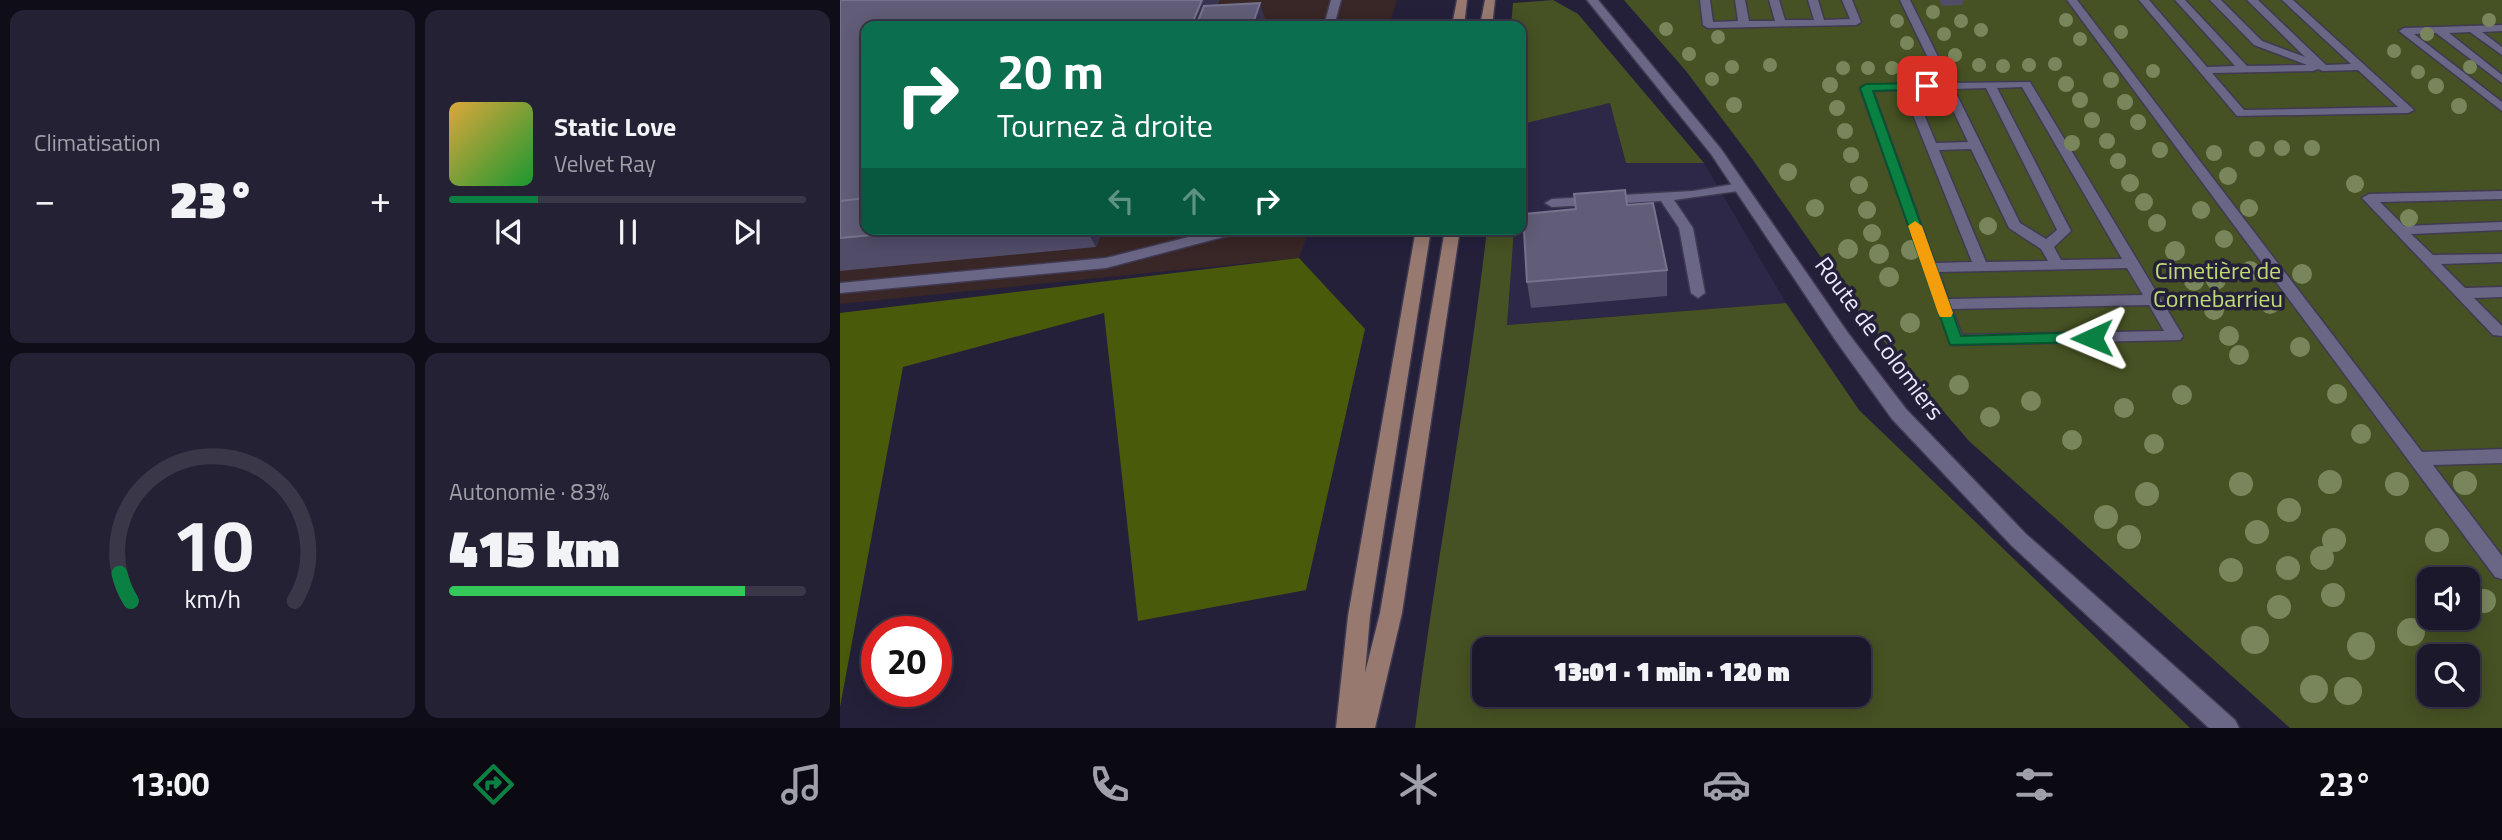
<!DOCTYPE html>
<html lang="fr">
<head>
<meta charset="utf-8">
<style>
	:root { --surface:#1b182c; --page:#242134; --text:#f1f3f6; --muted:#a0a0a9; --line:#393748; --accent:#0b8043 }
	body { margin:0; font-family:"Titillium Web",sans-serif; background:var(--page); color:var(--text); height:100vh; display:flex; flex-direction:column; font-size:26px; white-space:nowrap }
	* { box-sizing:border-box; margin:0 }
	p { font-size:23px; color:var(--muted) }
	.icon { flex:none; width:38px; height:38px; fill:none; stroke:currentColor; stroke-width:2; stroke-linecap:round; stroke-linejoin:round }
	.map { position:relative; flex:1; overflow:hidden }
	.drawer { display:flex; flex-direction:column; gap:10px; padding:10px; background:#0f0d18; width:840px }
	.drawer>* { flex:none }
	.top-card { position:absolute; left:21px; top:21px; width:665px; height:214px; border-radius:14px; box-shadow:0 4px 18px #0003,0 0 0 2px var(--line); background:#0b6e4f; color:#fff; overflow:hidden }
	.controls { position:absolute; left:1577px; top:567px; display:grid; gap:14px }
	.controls a { display:grid; place-items:center; width:63px; height:63px; border-radius:14px; background:var(--surface); box-shadow:0 4px 18px #0003,0 0 0 2px var(--line); font-size:35px }
	.speed { position:absolute; left:21px; top:616px; display:flex; gap:14px; font-size:35px; font-weight:700; text-align:center }
	.speed>* { display:grid; place-content:center; width:91px; height:91px; border-radius:50%; background:var(--surface); box-shadow:0 4px 18px #0003,0 0 0 2px var(--line); line-height:1 }
	.speed .limit { border:10px solid #d22; background:#fff; color:#111 }
	.pin { position:absolute; display:grid; place-items:center; width:60px; height:60px; color:#fff; margin:-30px; border-radius:14px; box-shadow:0 4px 10px #0006 }
	.me { position:absolute; width:77px; margin:-38px; rotate:269deg; stroke-linejoin:round; filter:drop-shadow(0 0 5px #0008) }
	.turn { display:flex; align-items:center; gap:24px; height:147px; padding:0 21px; font-size:32px }
	.turn .icon { width:91px; height:91px; stroke-width:2.5 }
	.turn b { display:block; font-size:49px; line-height:60px }
	.lanes { display:flex; align-items:center; height:66px; padding:0 21px; background:#0003; justify-content:center; gap:35px; direction:ltr }
	.lanes .off { opacity:.35 }
	.big { font-size:52px; font-weight:800; line-height:1.1 }
	.drawer .widget { flex:1; display:flex; flex-direction:column; justify-content:center; gap:10px; min-width:0; padding:0 24px; border-radius:14px; background:var(--page) }
	.drawer .dial { align-items:center; gap:0 }
	.dial svg { height:182px; overflow:visible; fill:none; stroke:var(--line); stroke-width:7; stroke-linecap:round; text-anchor:middle }
	.dial text { fill:var(--text); stroke:none }
	.song { display:flex; align-items:center; gap:21px }
	.cover { width:84px; height:84px; border-radius:10px; background:linear-gradient(135deg,hsl(40 70% 55%),hsl(130 70% 35%)) }
	.played { height:7px; border-radius:4px; background:linear-gradient(90deg,var(--accent) 25%,var(--line) 25%) }
	.keys { display:flex; justify-content:space-around; direction:ltr }
	.heat { display:flex; justify-content:space-between; align-items:center; font-size:38px; direction:ltr }
	.charge { height:10px; border-radius:5px; background:linear-gradient(90deg,#34c759 83%,var(--line) 0) }
	.drawer .tiles { flex:1; display:grid; gap:10px; grid-template-columns:repeat(2,1fr) }
	.trip { position:absolute; left:632px; top:637px; width:399px; height:70px; border-radius:14px; background:var(--surface); box-shadow:0 4px 18px #0003,0 0 0 2px var(--line); font-weight:800; line-height:70px; text-align:center }
	.tabs { display:flex; height:112px; justify-content:space-around; align-items:center; background:#0b0a12; color:var(--muted) }
	.tabs .icon { width:49px; height:49px }
	.tabs .active { color:var(--accent) }
	.tabs b { font-size:32px; color:var(--text) }
	main { display:flex; flex:1; min-height:0 }
	.map>svg:first-child { display:block }
	.built { fill:#2d2848 }
	.industrial { fill:#392626 }
	.green { fill:#465223; fill-rule:evenodd }
	.forest { fill:#495a0b }
	.lines { fill:none; stroke-linecap:round; stroke-linejoin:round }
	.service-casing { stroke:#3f3a51; stroke-width:3 }
	.tertiary-casing { stroke:#3f3a51; stroke-width:3 }
	.secondary-casing { stroke:#3f3a51; stroke-width:3 }
	.service { fill:#6a6685; fill-rule:evenodd }
	.tertiary { fill:#6a6685; fill-rule:evenodd }
	.secondary { fill:#977970; fill-rule:evenodd }
	.tree { fill:#79865b }
	.wall { fill:#514c68 }
	.shaded-wall { fill:#38334f }
	.building { fill:#615d78; stroke:#77738d; stroke-width:2 }
	.route { fill:#0b8043; stroke:#07532c; stroke-width:2 }
	.slow { fill:#f59e0b }
	.labels { text-anchor:middle; dominant-baseline:central; stroke-width:7; stroke-linejoin:round; paint-order:stroke }
	.park-label { font-size:24px; fill:#bfda76; stroke:#24203a }
	.street-label { font-size:24px; fill:#eceafc; stroke:#24203a }
</style>
</head>
<body>
<main>
<section class="drawer">
<div class="tiles">
<div class="widget"><p>Climatisation</p>
<div class="heat"><a>−</a><b class="big">23°</b><a>+</a></div>
</div>
<div class="widget">
<div class="song"><i class="cover"></i><div><b>Static Love</b><p>Velvet Ray</p></div></div>
<div class="played"></div>
<div class="keys"><svg class="icon" aria-label="previous" viewBox="0 0 24 24"><path d="M18 5L8 12l10 7zM5 5v14"/></svg><svg class="icon" aria-label="pause" viewBox="0 0 24 24"><path d="M8 5v14M16 5v14"/></svg><svg class="icon" aria-label="next" viewBox="0 0 24 24"><path d="M6 5l10 7-10 7zM19 5v14"/></svg></div>
</div>
<div class="widget dial"><svg viewBox="0 0 100 80">
<path d="M14 69A42 42 0 1 1 86 69"/>
<path d="M14 69A42 42 0 0 1 9 57" stroke="#0b8043"/>
<text x="50" y="56" font-size="32" font-weight="700">10</text>
<text x="50" y="72" font-size="11">km/h</text>
</svg></div>
<div class="widget"><p>Autonomie · 83%</p><b class="big">415 km</b><div class="charge"></div></div>
</div>
</section>
<div class="map">
<svg width="1662" height="728" viewBox="0 0 1662 728">
	<rect width="100%" height="100%" fill="#24203a"/>
	<path class="built" d="M770 103 786 163H864L946 303 666 325 674 229H681L682 124Z"/>
	<path class="industrial" d="M0 0H557L549 26H26V229H477L469 231 459 258 0 304Z"/>
	<path class="green" d="M713 0 738 14 864 163H786L770 103 682 124 681 138V26H671L673 3Z
		M784 0H1662V728H1450L1129 441 1022 316 913 160 846 71ZM1589 579H1628V618H1589ZM1589 656H1628V695H1589Z
		M647 229H674L667 325 946 303 1019 410 1350 728H575C596 561 628 396 647 229ZM1018 649V695H644V649Z"/>
	<path class="forest" d="M459 258 525 329 466 590 298 621 264 313 63 367 0 707V313Z"/>
	<g class="lines">
		<g class="service-casing">
			<path id="service" d="M491 0H501L494 26H484Z
				M860 0H870L873 22 898 21 895 0H905L909 21H935L929 0H939L945 20H974L968 0H978L984 20 1010 19 1002 0H1012L1021 22 1016 25 868 28 863 25Z
				M1060 0H1070L1111 83 1190 82 1343 336 1340 340 1111 345 1020 88 1026 85 1100 83ZM1182 87 1282 259 1221 260 1214 247 1231 231 1157 88ZM1146 88 1217 230 1206 239 1180 223 1114 89ZM1103 89 1128 142 1096 143 1074 90ZM1063 90 1132 262 1095 263 1033 91ZM1131 149 1169 228 1201 249 1208 261 1146 262 1099 150ZM1287 268 1303 295 1108 299 1099 272ZM1309 305 1324 331 1122 335 1112 309Z
				M1227 0H1237L1582 452 1662 449V463L1593 465 1662 556V579L1655 577Z
				M1299 0H1309L1367 67 1395 66 1335 0H1345L1407 66 1467 65 1414 45 1370 0H1381L1422 41 1465 57 1407 0H1418L1486 65 1511 64 1442 0H1453L1574 110 1568 113 1397 116ZM1478 69 1483 71 1518 70 1558 107 1404 110 1372 73 1473 71Z
				M1662 25V31L1642 32 1662 47V55L1630 32 1609 33 1662 75V83L1596 33 1574 34 1662 102V111L1559 31 1564 28Z
				M900 183 905 184V190L834 200 853 228 865 293 858 298 851 293 839 228 821 201 712 207 705 203 712 199 853 191Z
				M1662 191V199L1540 202 1564 226 1662 222V230L1571 234 1593 255 1662 254V262L1601 264 1625 288 1662 287V297L1634 298 1662 326V336L1653 335 1522 198 1529 194Z
				M380 229H404L402 232 266 268 0 293V283L266 258Z"/>
		</g>
		<g class="tertiary-casing">
			<path id="tertiary" d="M747 0H758L881 149 1008 333 1066 409 1186 534 1395 720 1399 728H1369L1172 546 1052 419 996 341 871 154Z"/>
		</g>
		<g class="secondary-casing">
			<path id="secondary" d="M617 0H627L624 26H612Z
				M645 0H655L652 26H640Z
				M576 229H591L530 616 525 673 540 613 605 229H620L562 613 535 728H496L508 616Z"/>
		</g>
		<use href="#service" class="service"/>
		<use href="#tertiary" class="tertiary"/>
		<use href="#secondary" class="secondary"/>
	</g>
	<g class="tree">
		<circle cx="1093" cy="12" r="7"/>
		<circle cx="1226" cy="20" r="7"/>
		<circle cx="1649" cy="20" r="7"/>
		<circle cx="1057" cy="21" r="7"/>
		<circle cx="1121" cy="21" r="7"/>
		<circle cx="826" cy="29" r="7"/>
		<circle cx="1141" cy="30" r="7"/>
		<circle cx="1281" cy="32" r="7"/>
		<circle cx="1104" cy="34" r="7"/>
		<circle cx="1587" cy="34" r="7"/>
		<circle cx="878" cy="37" r="7"/>
		<circle cx="1240" cy="39" r="7"/>
		<circle cx="1067" cy="43" r="7"/>
		<circle cx="1554" cy="51" r="7"/>
		<circle cx="849" cy="54" r="7"/>
		<circle cx="1115" cy="55" r="7"/>
		<circle cx="1075" cy="63" r="7"/>
		<circle cx="1215" cy="64" r="7"/>
		<circle cx="930" cy="65" r="7"/>
		<circle cx="1139" cy="65" r="7"/>
		<circle cx="1189" cy="65" r="7"/>
		<circle cx="1163" cy="66" r="7"/>
		<circle cx="892" cy="67" r="7"/>
		<circle cx="1630" cy="67" r="7"/>
		<circle cx="1003" cy="68" r="7"/>
		<circle cx="1028" cy="68" r="7"/>
		<circle cx="1052" cy="68" r="7"/>
		<circle cx="1313" cy="71" r="7"/>
		<circle cx="1578" cy="72" r="7"/>
		<circle cx="872" cy="79" r="7"/>
		<circle cx="1271" cy="80" r="8"/>
		<circle cx="1226" cy="84" r="8"/>
		<circle cx="990" cy="85" r="8"/>
		<circle cx="1596" cy="86" r="8"/>
		<circle cx="1240" cy="100" r="8"/>
		<circle cx="1285" cy="102" r="8"/>
		<circle cx="894" cy="105" r="8"/>
		<circle cx="1619" cy="106" r="8"/>
		<circle cx="997" cy="108" r="8"/>
		<circle cx="1252" cy="120" r="8"/>
		<circle cx="1298" cy="122" r="8"/>
		<circle cx="1005" cy="131" r="8"/>
		<circle cx="1267" cy="141" r="8"/>
		<circle cx="1232" cy="143" r="8"/>
		<circle cx="1442" cy="148" r="8"/>
		<circle cx="1472" cy="148" r="8"/>
		<circle cx="1417" cy="149" r="8"/>
		<circle cx="1320" cy="150" r="8"/>
		<circle cx="1374" cy="153" r="8"/>
		<circle cx="1011" cy="155" r="8"/>
		<circle cx="1278" cy="161" r="8"/>
		<circle cx="948" cy="172" r="9"/>
		<circle cx="1388" cy="176" r="9"/>
		<circle cx="1290" cy="183" r="9"/>
		<circle cx="1515" cy="184" r="9"/>
		<circle cx="1019" cy="185" r="9"/>
		<circle cx="1304" cy="202" r="9"/>
		<circle cx="975" cy="208" r="9"/>
		<circle cx="1409" cy="208" r="9"/>
		<circle cx="1027" cy="210" r="9"/>
		<circle cx="1361" cy="210" r="9"/>
		<circle cx="1569" cy="218" r="9"/>
		<circle cx="1317" cy="223" r="9"/>
		<circle cx="1148" cy="226" r="9"/>
		<circle cx="1032" cy="233" r="9"/>
		<circle cx="1384" cy="239" r="9"/>
		<circle cx="1008" cy="249" r="10"/>
		<circle cx="1071" cy="250" r="10"/>
		<circle cx="1335" cy="251" r="10"/>
		<circle cx="1039" cy="254" r="10"/>
		<circle cx="1410" cy="271" r="10"/>
		<circle cx="1462" cy="274" r="10"/>
		<circle cx="1049" cy="277" r="10"/>
		<circle cx="1376" cy="280" r="10"/>
		<circle cx="1354" cy="281" r="10"/>
		<circle cx="1430" cy="304" r="10"/>
		<circle cx="1374" cy="310" r="10"/>
		<circle cx="1070" cy="323" r="10"/>
		<circle cx="1389" cy="336" r="10"/>
		<circle cx="1460" cy="347" r="10"/>
		<circle cx="1399" cy="355" r="10"/>
		<circle cx="1119" cy="385" r="10"/>
		<circle cx="1497" cy="394" r="10"/>
		<circle cx="1342" cy="395" r="10"/>
		<circle cx="1191" cy="401" r="10"/>
		<circle cx="1284" cy="408" r="10"/>
		<circle cx="1150" cy="417" r="10"/>
		<circle cx="1521" cy="434" r="10"/>
		<circle cx="1232" cy="440" r="10"/>
		<circle cx="1314" cy="444" r="10"/>
		<circle cx="1490" cy="482" r="12"/>
		<circle cx="1625" cy="483" r="12"/>
		<circle cx="1401" cy="484" r="12"/>
		<circle cx="1557" cy="484" r="12"/>
		<circle cx="1307" cy="494" r="12"/>
		<circle cx="1449" cy="510" r="12"/>
		<circle cx="1266" cy="517" r="12"/>
		<circle cx="1417" cy="532" r="12"/>
		<circle cx="1289" cy="537" r="12"/>
		<circle cx="1494" cy="540" r="12"/>
		<circle cx="1597" cy="540" r="12"/>
		<circle cx="1482" cy="558" r="12"/>
		<circle cx="1448" cy="568" r="12"/>
		<circle cx="1391" cy="570" r="12"/>
		<circle cx="1493" cy="595" r="12"/>
		<circle cx="1644" cy="601" r="12"/>
		<circle cx="1439" cy="607" r="12"/>
		<circle cx="1571" cy="632" r="14"/>
		<circle cx="1415" cy="640" r="14"/>
		<circle cx="1521" cy="646" r="14"/>
		<circle cx="1474" cy="689" r="14"/>
		<circle cx="1508" cy="691" r="14"/>
	</g>
	<path class="wall" d="M0 0H379L377 6 425 19 26 26V229H263L256 247 0 271Z
		M1099 0H1124L1122 5 1102 6Z
		M787 205 827 270V296L691 308 687 282Z"/>
	<path class="shaded-wall" d="M362 0H379L369 26H351Z
		M420 3 425 19 423 26H412Z
		M246 229H263L256 247Z"/>
	<path class="building" d="M0 0H362L351 26H26V198L0 201Z
		M420 3 412 26H356L364 6Z
		M785 190 787 205 813 203 827 270 687 282 683 214 736 209 734 194Z
		M26 198V229H97L0 238V201Z"/>
	<path class="route" d="M1087 83 1092 86 1091 89 1033 91 1121 336 1252 332 1258 334 1260 338 1258 342 1110 345 1020 88 1026 84Z"/>
	<path class="slow" d="M1075 221 1082 226 1113 313 1111 317H1100L1098 313 1068 226Z"/>
	<g class="labels">
		<g class="park-label">
			<text x="1378" y="270">Cimetière de<tspan x="1378" dy="28">Cornebarrieu</tspan></text>
		</g>
		<g class="street-label">
			<text transform="translate(1040 338) rotate(53)">Route de Colomiers</text>
		</g>
	</g>
</svg>
<div class="controls">
<a><svg class="icon" aria-label="sound" viewBox="0 0 24 24"><path d="M4 9h4l5-4v14l-5-4H4zM17 9q2 3 0 6"/></svg></a>
<a><svg class="icon" aria-label="search" viewBox="0 0 24 24"><circle cx="10" cy="10" r="6"/><path d="M15 15l6 6"/></svg></a>
</div>
<div class="speed"><div class="limit">20</div></div>
<div class="pin" style="left:1087px;top:86px;background:#d93025"><svg class="icon" aria-label="arrive" viewBox="0 0 24 24"><path d="M6 21V4h12l-3 4 3 4H6"/></svg></div>
<svg class="me" style="left:1252px;top:338px" viewBox="-20 -20 40 40"><path d="M0-17L14 15 0 8-14 15z" fill="#0b8043" stroke="#fff" stroke-width="4"/></svg>
<div class="trip">13:01 · 1 min · 120 m</div>
<div class="top-card">
<div class="turn"><svg class="icon" aria-label="right" viewBox="0 0 24 24"><path d="M7 20v-9h11M14 6l5 5-5 5"/></svg><div><b>20 m</b>Tournez à droite</div></div>
<div class="lanes"><svg class="icon off" aria-label="left" viewBox="0 0 24 24"><path d="M17 20v-9H6M10 6l-5 5 5 5"/></svg><svg class="icon off" aria-label="ahead" viewBox="0 0 24 24"><path d="M12 20V5M6 11l6-6 6 6"/></svg><svg class="icon" aria-label="right" viewBox="0 0 24 24"><path d="M7 20v-9h11M14 6l5 5-5 5"/></svg></div>
</div>
</div>
</main>
<nav class="tabs">
<b>13:00</b>
<svg class="icon active" aria-label="directions" viewBox="0 0 24 24"><path d="M12 3l9 9-9 9-9-9zM9 14v-3h6M13 9l2 2-2 2"/></svg>
<svg class="icon" aria-label="music" viewBox="0 0 24 24"><path d="M9 18V5l10-2v13"/><circle cx="6" cy="18" r="3"/><circle cx="16" cy="16" r="3"/></svg>
<svg class="icon" aria-label="phone" viewBox="0 0 24 24"><path d="M5 4h4l2 5-3 2q2 4 5 5l2-3 5 2v4C11 20 4 13 5 4z"/></svg>
<svg class="icon" aria-label="climate" viewBox="0 0 24 24"><path d="M12 3v18M4 7l16 10M4 17L20 7"/></svg>
<svg class="icon" aria-label="car" viewBox="0 0 24 24"><path d="M5 17H2v-5l4-1 3-4h7l3 4 3 1v5h-3M9 17h6M6 11h13"/><circle cx="7" cy="17" r="2"/><circle cx="17" cy="17" r="2"/></svg>
<svg class="icon" aria-label="filters" viewBox="0 0 24 24"><path d="M4 7h16M4 17h16"/><circle cx="9" cy="7" r="2"/><circle cx="15" cy="17" r="2"/></svg>
<b>23°</b>
</nav>
</body>
</html>
